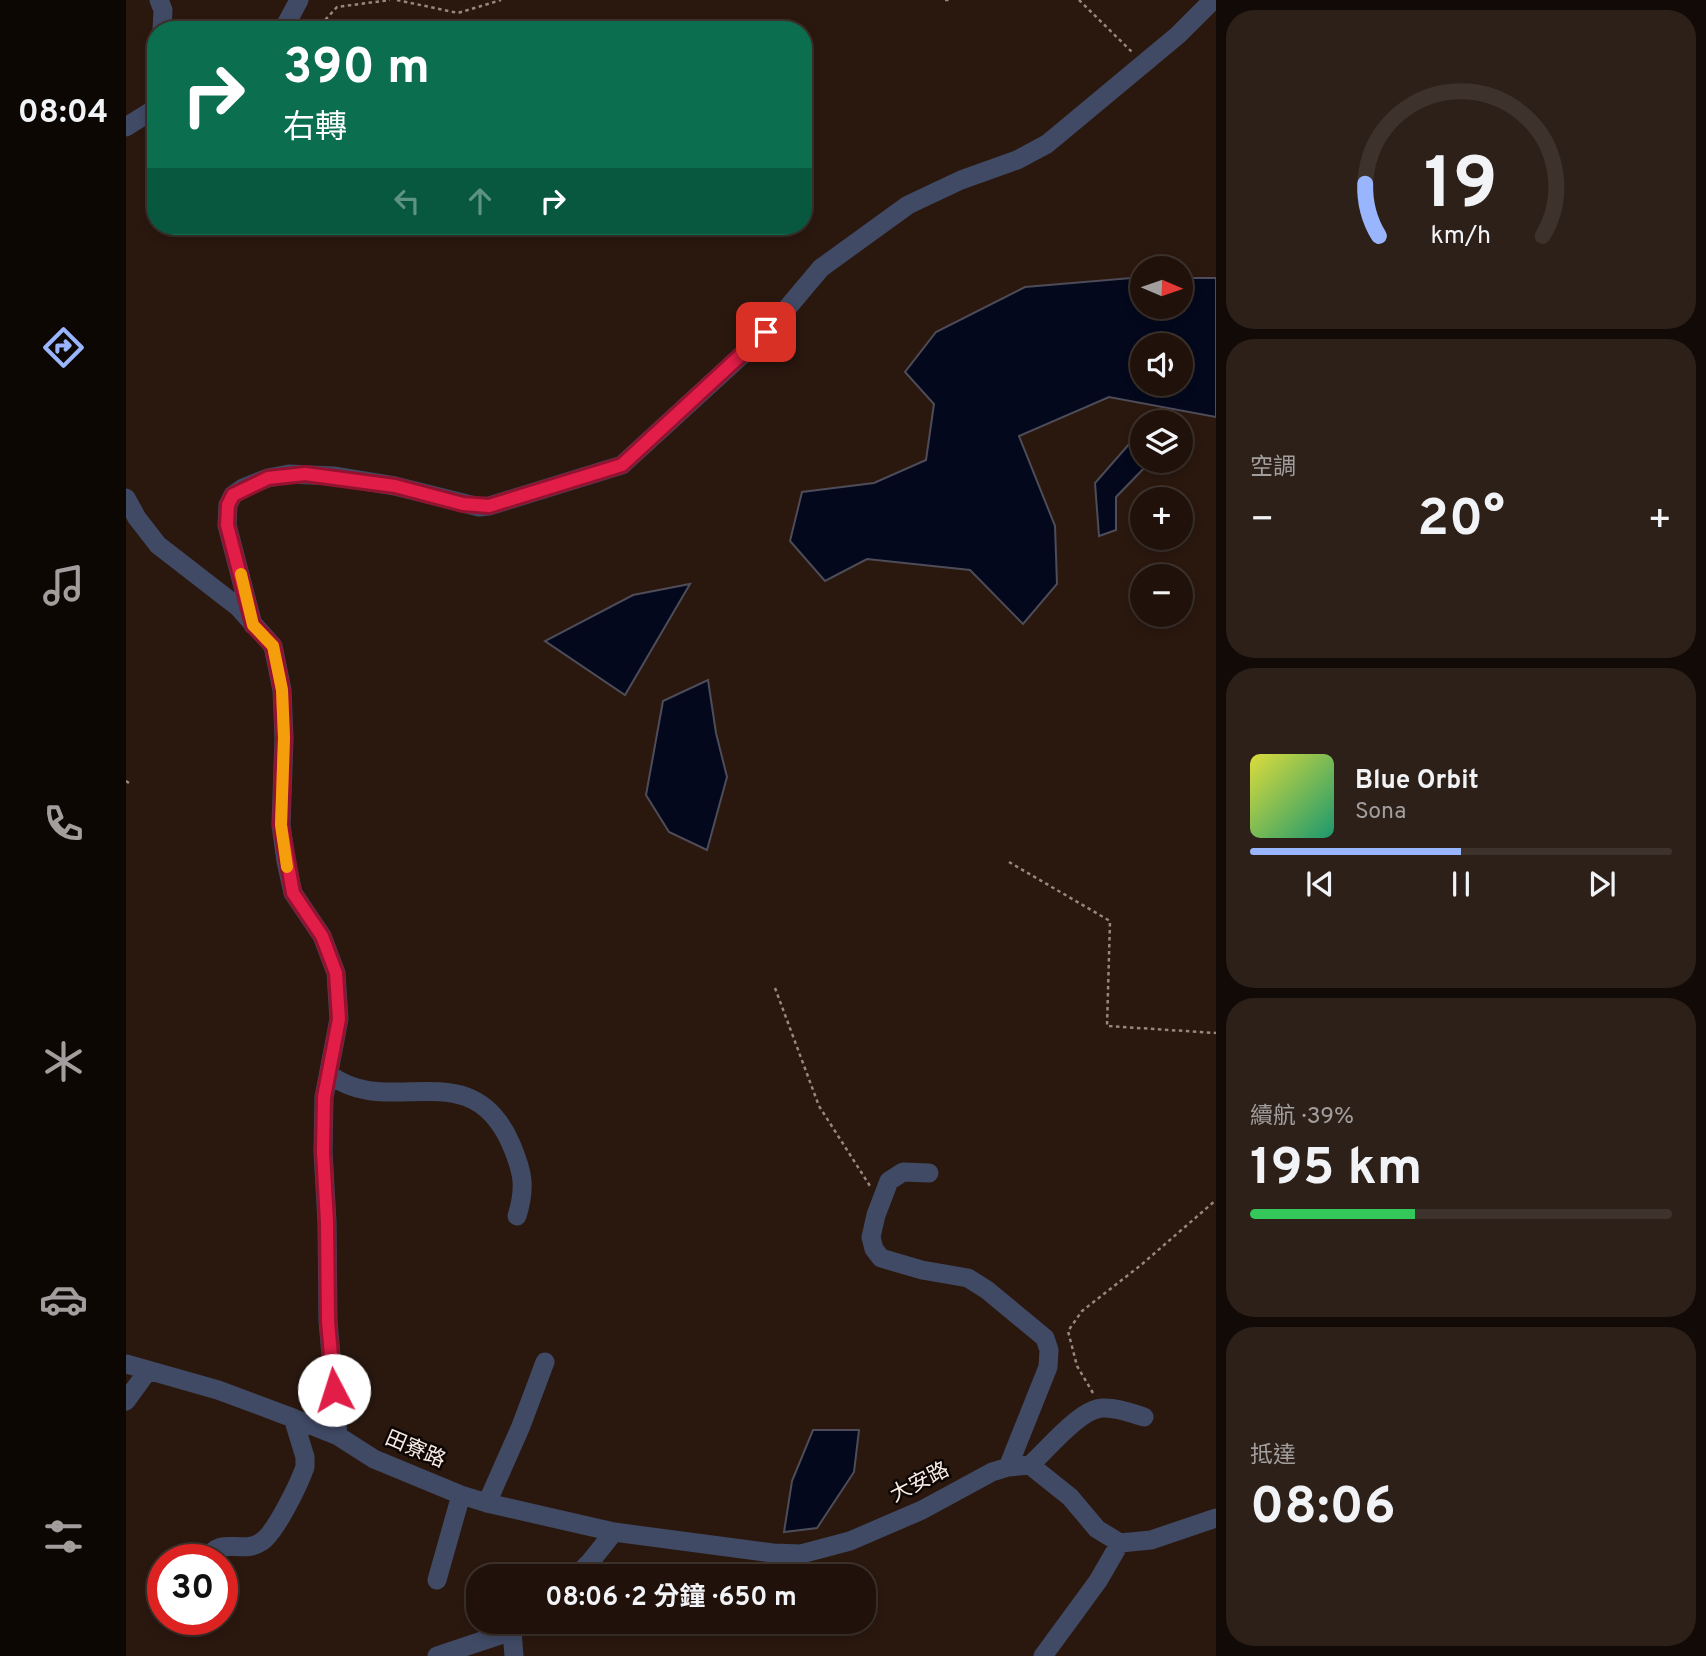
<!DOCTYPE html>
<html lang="zh-TW">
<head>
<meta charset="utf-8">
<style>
	:root { --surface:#20120b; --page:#2d2019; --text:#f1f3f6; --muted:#a29e9d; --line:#3d322c; --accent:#99b5fd }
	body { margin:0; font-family:Overpass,"Noto Sans TC",sans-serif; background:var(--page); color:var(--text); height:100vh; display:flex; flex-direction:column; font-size:26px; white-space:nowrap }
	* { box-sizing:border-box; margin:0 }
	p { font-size:23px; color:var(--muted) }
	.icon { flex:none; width:38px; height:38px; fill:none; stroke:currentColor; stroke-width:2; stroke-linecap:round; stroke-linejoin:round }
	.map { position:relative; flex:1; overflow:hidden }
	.side { display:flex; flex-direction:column; gap:10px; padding:10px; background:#120a06; width:490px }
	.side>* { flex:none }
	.hud { position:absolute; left:21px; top:21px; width:665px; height:214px; border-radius:28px; box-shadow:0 4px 10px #0003,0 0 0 2px var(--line); background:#0b6e4f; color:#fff; overflow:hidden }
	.needle { width:46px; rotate:92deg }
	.controls { position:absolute; left:1004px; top:256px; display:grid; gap:14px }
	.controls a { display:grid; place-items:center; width:63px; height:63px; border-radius:50%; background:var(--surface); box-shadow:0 4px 10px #0003,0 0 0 2px var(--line); font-size:35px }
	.speed { position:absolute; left:21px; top:1544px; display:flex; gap:14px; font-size:35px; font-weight:700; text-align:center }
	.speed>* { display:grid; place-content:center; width:91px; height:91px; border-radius:50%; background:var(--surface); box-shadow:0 4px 10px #0003,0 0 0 2px var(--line); line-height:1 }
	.speed .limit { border:10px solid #d22; background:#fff; color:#111 }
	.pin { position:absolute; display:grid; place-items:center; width:60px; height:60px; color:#fff; margin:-30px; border-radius:14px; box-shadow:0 4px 10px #0006 }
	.me { position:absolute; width:77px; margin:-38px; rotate:355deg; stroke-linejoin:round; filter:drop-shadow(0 0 5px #0008) }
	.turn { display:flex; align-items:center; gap:24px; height:147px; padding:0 21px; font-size:32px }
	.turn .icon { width:91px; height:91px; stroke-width:2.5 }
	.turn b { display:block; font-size:49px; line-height:60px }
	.lanes { display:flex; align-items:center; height:66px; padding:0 21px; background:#0003; justify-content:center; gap:35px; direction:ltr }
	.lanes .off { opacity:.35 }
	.big { font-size:52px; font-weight:700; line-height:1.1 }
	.side .card { flex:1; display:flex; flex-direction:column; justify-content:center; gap:10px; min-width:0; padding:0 24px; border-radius:28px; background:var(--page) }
	.side .dial { align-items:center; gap:0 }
	.dial svg { height:182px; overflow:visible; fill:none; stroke:var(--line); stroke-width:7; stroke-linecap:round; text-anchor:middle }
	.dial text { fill:var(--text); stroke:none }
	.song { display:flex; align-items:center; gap:21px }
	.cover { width:84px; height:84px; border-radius:10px; background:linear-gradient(135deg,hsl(60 70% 55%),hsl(160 70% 35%)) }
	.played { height:7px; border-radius:4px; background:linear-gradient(90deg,var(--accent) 50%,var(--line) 50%) }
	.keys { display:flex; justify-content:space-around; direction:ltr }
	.heat { display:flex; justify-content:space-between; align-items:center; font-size:38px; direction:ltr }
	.charge { height:10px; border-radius:5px; background:linear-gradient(90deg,#34c759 39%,var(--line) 0) }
	.trip { position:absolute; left:340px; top:1564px; width:410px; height:70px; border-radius:28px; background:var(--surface); box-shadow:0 4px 10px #0003,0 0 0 2px var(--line); font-weight:700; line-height:70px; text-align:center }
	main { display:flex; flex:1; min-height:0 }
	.tabs { display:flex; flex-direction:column; width:126px; justify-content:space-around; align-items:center; background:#0d0704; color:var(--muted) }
	.tabs .icon { width:49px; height:49px }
	.tabs .selected { color:var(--accent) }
	.tabs b { font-size:32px; color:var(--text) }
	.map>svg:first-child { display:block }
	.water { fill:#03081c; stroke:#4d4c58; stroke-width:2; fill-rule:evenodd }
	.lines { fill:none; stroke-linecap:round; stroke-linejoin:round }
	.path { stroke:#96877f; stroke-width:2.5; stroke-dasharray:3.5 3.5; stroke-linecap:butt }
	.minor { stroke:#404a65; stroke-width:19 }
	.route-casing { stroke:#92132f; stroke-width:18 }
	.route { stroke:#e11d48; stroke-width:12 }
	.slow { stroke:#f59e0b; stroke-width:12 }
	.labels { text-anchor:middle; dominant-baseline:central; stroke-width:5; stroke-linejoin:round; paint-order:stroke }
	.street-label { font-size:21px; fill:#f9ebe5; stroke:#0d0603 }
</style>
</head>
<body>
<main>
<nav class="tabs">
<b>08:04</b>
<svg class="icon selected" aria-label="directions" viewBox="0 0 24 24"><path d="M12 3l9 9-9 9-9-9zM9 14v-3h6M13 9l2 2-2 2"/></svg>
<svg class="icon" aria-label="music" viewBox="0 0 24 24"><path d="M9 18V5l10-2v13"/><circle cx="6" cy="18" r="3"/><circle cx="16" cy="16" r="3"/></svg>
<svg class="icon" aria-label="phone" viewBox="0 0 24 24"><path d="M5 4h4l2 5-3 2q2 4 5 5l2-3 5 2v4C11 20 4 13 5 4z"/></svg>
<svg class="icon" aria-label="climate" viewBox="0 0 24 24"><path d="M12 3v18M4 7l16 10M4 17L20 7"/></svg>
<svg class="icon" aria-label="car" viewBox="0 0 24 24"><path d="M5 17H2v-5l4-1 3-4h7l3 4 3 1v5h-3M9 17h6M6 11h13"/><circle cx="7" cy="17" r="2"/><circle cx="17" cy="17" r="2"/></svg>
<svg class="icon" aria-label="filters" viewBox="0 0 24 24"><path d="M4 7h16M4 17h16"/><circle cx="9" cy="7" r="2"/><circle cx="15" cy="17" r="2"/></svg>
</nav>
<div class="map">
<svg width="1090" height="1656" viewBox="0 0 1090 1656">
	<rect width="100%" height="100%" fill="#2a180f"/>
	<path class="water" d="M1017 277V306H1055V278H1090V417L983 397 893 436 929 526 931 584 897 624 844 570 741 559 699 581 664 541 676 492 748 483 800 460 808 404 779 372 810 332 899 287ZM1017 345H1055V383H1017Z
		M1004 443 1017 450V460H1026L990 497V530L973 536 969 483Z
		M564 584 499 695 419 641 507 595Z
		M582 680 590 733 601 777 581 850 543 832 520 795 537 701Z
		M687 1430H733L728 1472 691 1528 658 1532 666 1481Z"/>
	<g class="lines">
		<path class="path" d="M271 0 332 13 375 0
			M819 0H825
			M953 0 1006 52
			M190 30 211 7 264 0
			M0 781 3 783
			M883 862 984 921 981 1026 1090 1033
			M649 988 693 1106 744 1186
			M967 1393 951 1366 942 1331 956 1311 1015 1265 1090 1200"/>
		<path class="minor" d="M33 0 37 10 36 30
			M157 30 173 0
			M0 127 30 108
			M0 498 11 518 32 545 112 607 147 646 156 690 158 738 155 825 160 861 167 893 196 936 210 973 213 1019 198 1097 197 1152 201 1222 202 1321 212 1436
			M127 625 101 525 102 505 107 495 117 488 142 478 163 474 207 476 269 486 353 507 363 506 496 465 641 332 695 268 782 205 835 180 891 160 921 144 1052 35 1087 0
			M203 1074C263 1121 344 1050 385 1144 397 1172 400 1187 391 1216
			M803 1173 777 1172 763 1181 750 1215 745 1237 748 1249 755 1258 796 1270 842 1278 861 1290 919 1338 923 1350 922 1367 882 1467
			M0 1364 92 1390 167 1418 212 1436 248 1459 335 1495 361 1503 488 1532 647 1553 675 1554 724 1541 796 1510 866 1472 882 1467 904 1465 944 1497 971 1529 994 1543 1025 1540 1090 1518
			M0 1401 21 1372
			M904 1465C921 1450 954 1409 976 1408 990 1407 1005 1413 1018 1417
			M361 1503 395 1426 419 1362
			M82 1559C94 1535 116 1555 135 1542 149 1534 173 1484 179 1467V1457L167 1418
			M449 1577 464 1562 488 1532
			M311 1580 335 1495
			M386 1631 388 1656
			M311 1656 386 1631 396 1622
			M917 1656 972 1581 994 1543"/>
	</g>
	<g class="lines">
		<g class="route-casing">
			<path id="route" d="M208 1390 202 1321 201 1222 197 1152 198 1097 213 1019 210 973 196 936 167 893 155 825 158 738 156 690 147 646 127 625 101 525 102 505 107 495 142 478 179 474 269 486 337 504 363 506 496 465 640 332"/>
		</g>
		<use href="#route" class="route"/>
		<path class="slow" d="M115 574 127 625 147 646 156 690 158 738 155 825 161 867"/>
	</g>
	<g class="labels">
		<g class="street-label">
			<text transform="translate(289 1450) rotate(23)">田寮路</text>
			<text transform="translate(794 1483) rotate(-27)">大安路</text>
		</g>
	</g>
</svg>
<div class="controls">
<a><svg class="needle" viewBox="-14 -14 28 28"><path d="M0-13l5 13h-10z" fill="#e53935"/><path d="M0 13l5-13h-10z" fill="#a29e9d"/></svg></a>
<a><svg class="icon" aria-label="sound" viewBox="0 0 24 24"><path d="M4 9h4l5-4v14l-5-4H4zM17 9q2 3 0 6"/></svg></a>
<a><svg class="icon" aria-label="layers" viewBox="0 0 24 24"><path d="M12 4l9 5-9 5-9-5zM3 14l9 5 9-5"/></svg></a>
<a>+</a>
<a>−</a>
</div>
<div class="speed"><div class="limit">30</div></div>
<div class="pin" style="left:640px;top:332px;background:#d93025"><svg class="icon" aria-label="arrive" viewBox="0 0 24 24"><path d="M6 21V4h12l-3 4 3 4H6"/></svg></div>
<svg class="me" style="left:208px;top:1390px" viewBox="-20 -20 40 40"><circle r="19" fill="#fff"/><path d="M0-13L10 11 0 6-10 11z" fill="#e11d48"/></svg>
<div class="trip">08:06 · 2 分鐘 · 650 m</div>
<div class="hud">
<div class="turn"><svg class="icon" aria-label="right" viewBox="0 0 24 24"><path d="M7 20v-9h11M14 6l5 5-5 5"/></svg><div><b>390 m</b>右轉</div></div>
<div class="lanes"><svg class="icon off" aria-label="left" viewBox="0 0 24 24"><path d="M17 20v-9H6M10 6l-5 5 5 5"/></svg><svg class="icon off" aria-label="ahead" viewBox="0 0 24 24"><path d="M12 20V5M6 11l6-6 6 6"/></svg><svg class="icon" aria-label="right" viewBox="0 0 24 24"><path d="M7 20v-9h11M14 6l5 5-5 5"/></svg></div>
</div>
</div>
<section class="side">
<div class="card dial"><svg viewBox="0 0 100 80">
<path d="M14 69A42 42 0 1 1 86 69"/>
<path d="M14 69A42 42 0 0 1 8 46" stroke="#99b5fd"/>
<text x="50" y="56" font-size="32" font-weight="700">19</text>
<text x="50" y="72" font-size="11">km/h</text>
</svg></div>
<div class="card"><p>空調</p>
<div class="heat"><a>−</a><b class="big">20°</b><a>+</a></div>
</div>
<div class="card">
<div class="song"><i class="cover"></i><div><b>Blue Orbit</b><p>Sona</p></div></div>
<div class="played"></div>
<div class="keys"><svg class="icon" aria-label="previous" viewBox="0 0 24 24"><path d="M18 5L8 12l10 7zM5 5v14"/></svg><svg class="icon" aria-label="pause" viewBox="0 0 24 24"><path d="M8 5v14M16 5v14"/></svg><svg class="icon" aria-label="next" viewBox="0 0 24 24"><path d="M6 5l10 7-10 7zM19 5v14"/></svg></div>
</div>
<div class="card"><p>續航 · 39%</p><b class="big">195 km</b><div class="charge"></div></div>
<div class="card"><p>抵達</p><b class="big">08:06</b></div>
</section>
</main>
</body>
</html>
